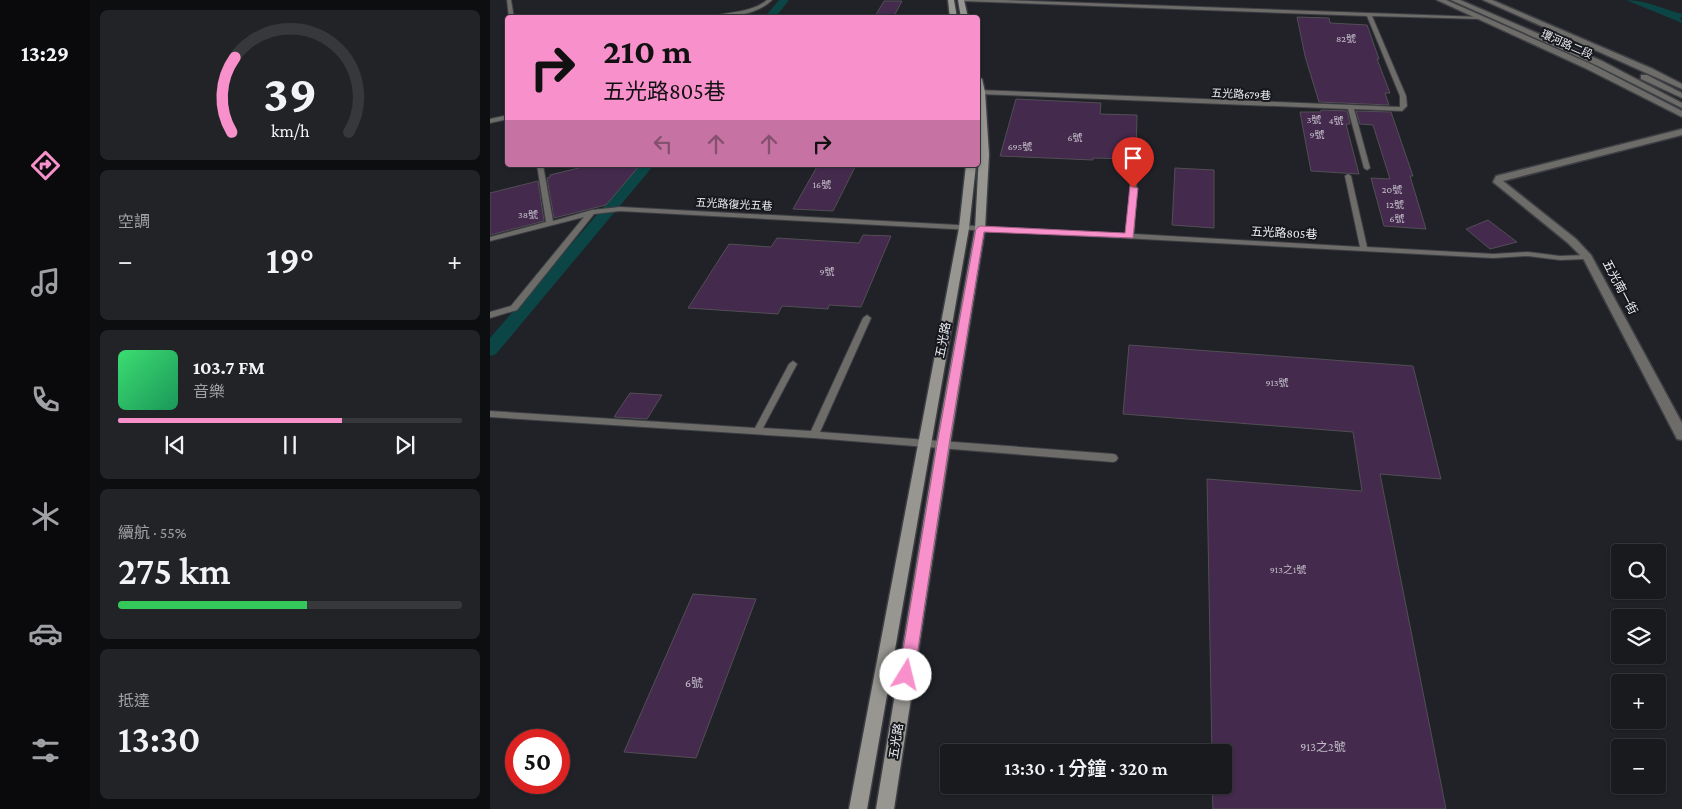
<!DOCTYPE html>
<html lang="zh-TW">
<head>
<meta charset="utf-8">
<style>
	:root { --surface:#181a1e; --page:#212327; --text:#f1f3f6; --muted:#9fa1a4; --line:#36383c; --accent:#f890cc }
	body { margin:0; font-family:"Crimson Pro","Noto Sans TC",serif; background:var(--page); color:var(--text); height:100vh; display:flex; flex-direction:column; font-size:19px; white-space:nowrap }
	* { box-sizing:border-box; margin:0 }
	p { font-size:16px; color:var(--muted) }
	.icon { flex:none; width:28px; height:28px; fill:none; stroke:currentColor; stroke-width:2; stroke-linecap:round; stroke-linejoin:round }
	.map { position:relative; flex:1; overflow:hidden }
	.details { display:flex; flex-direction:column; gap:10px; padding:10px; background:#0d0e10; width:400px }
	.details>* { flex:none }
	.top-card { position:absolute; left:15px; top:15px; width:475px; height:152px; border-radius:5px; box-shadow:0 1px 4px #0004,0 0 0 1px var(--line); background:#f890cc; color:#111; overflow:hidden }
	.buttons { position:absolute; left:1121px; top:544px; display:grid; gap:10px }
	.buttons a { display:grid; place-items:center; width:55px; height:55px; border-radius:5px; background:var(--surface); box-shadow:0 1px 4px #0004,0 0 0 1px var(--line); font-size:25px }
	.speed { position:absolute; left:15px; top:729px; display:flex; gap:10px; font-size:25px; font-weight:700; text-align:center }
	.speed>* { display:grid; place-content:center; width:65px; height:65px; border-radius:50%; background:var(--surface); box-shadow:0 1px 4px #0004,0 0 0 1px var(--line); line-height:1 }
	.speed .limit { border:8px solid #d22; background:#fff; color:#111 }
	.pin { position:absolute; display:grid; place-items:center; width:42px; height:42px; color:#fff; margin:-51px -21px; border-radius:50% 50% 50% 0; rotate:-45deg; box-shadow:0 0 5px #0007 }
	.pin .icon { rotate:45deg }
	.me { position:absolute; width:55px; margin:-28px; rotate:9deg; stroke-linejoin:round; filter:drop-shadow(0 0 4px #0008) }
	.turn { display:flex; align-items:center; gap:18px; height:105px; padding:0 15px; font-size:22px }
	.turn .icon { width:65px; height:65px; stroke-width:2.5 }
	.turn b { display:block; font-size:35px; line-height:42px }
	.lanes { display:flex; align-items:center; height:48px; padding:0 15px; background:#0003; justify-content:center; gap:25px; direction:ltr }
	.lanes .off { opacity:.35 }
	.big { font-size:38px; font-weight:600; line-height:1.1 }
	.details .card { flex:1; display:flex; flex-direction:column; justify-content:center; gap:8px; min-width:0; padding:0 18px; border-radius:8px; background:var(--page) }
	.details .dial { align-items:center; gap:0 }
	.dial svg { height:130px; overflow:visible; fill:none; stroke:var(--line); stroke-width:7; stroke-linecap:round; text-anchor:middle }
	.dial text { fill:var(--text); stroke:none }
	.song { display:flex; align-items:center; gap:15px }
	.cover { width:60px; height:60px; border-radius:8px; background:linear-gradient(135deg,hsl(140 70% 55%),hsl(150 70% 35%)) }
	.played { height:5px; border-radius:2px; background:linear-gradient(90deg,var(--accent) 65%,var(--line) 65%) }
	.keys { display:flex; justify-content:space-around; direction:ltr }
	.heat { display:flex; justify-content:space-between; align-items:center; font-size:28px; direction:ltr }
	.charge { height:8px; border-radius:4px; background:linear-gradient(90deg,#34c759 55%,var(--line) 0) }
	.trip { position:absolute; left:450px; top:744px; width:292px; height:50px; border-radius:5px; background:var(--surface); box-shadow:0 1px 4px #0004,0 0 0 1px var(--line); font-weight:600; line-height:50px; text-align:center }
	main { display:flex; flex:1; min-height:0 }
	.tab-bar { display:flex; flex-direction:column; width:90px; justify-content:space-around; align-items:center; background:#0a0a0c; color:var(--muted) }
	.tab-bar .icon { width:35px; height:35px }
	.tab-bar .on { color:var(--accent) }
	.tab-bar b { font-size:22px; color:var(--text) }
	.map>svg:first-child { display:block }
	.water { fill:#0c4545 }
	.lines { fill:none; stroke-linecap:round; stroke-linejoin:round }
	.canal { fill:#0c4545; fill-rule:evenodd }
	.building { fill:#442a4d; stroke:#534e55 }
	.service-casing { stroke:#3d3f44; stroke-width:2 }
	.minor-casing { stroke:#3d3f44; stroke-width:3 }
	.tertiary-casing { stroke:#3d3f44; stroke-width:3 }
	.secondary-casing { stroke:#3d3f44; stroke-width:3 }
	.service { fill:#6d6c69; fill-rule:evenodd }
	.minor { fill:#6d6c69; fill-rule:evenodd }
	.tertiary { fill:#6d6c69; fill-rule:evenodd }
	.secondary { fill:#989691; fill-rule:evenodd }
	.route { fill:#f890cc; stroke:#a15e85 }
	.labels { text-anchor:middle; dominant-baseline:central; stroke-width:4; stroke-linejoin:round; paint-order:stroke }
	.number-label { font-size:10px; fill:#c4beca }
	.far-street-label { font-size:11px; fill:#eeeff3; stroke:#17181e }
	.street-label { font-size:12px; fill:#eeeff3; stroke:#17181e }
	.near-number-label { font-size:12px; fill:#c4beca }
</style>
</head>
<body>
<main>
<nav class="tab-bar">
<b>13:29</b>
<svg class="icon on" aria-label="directions" viewBox="0 0 24 24"><path d="M12 3l9 9-9 9-9-9zM9 14v-3h6M13 9l2 2-2 2"/></svg>
<svg class="icon" aria-label="music" viewBox="0 0 24 24"><path d="M9 18V5l10-2v13"/><circle cx="6" cy="18" r="3"/><circle cx="16" cy="16" r="3"/></svg>
<svg class="icon" aria-label="phone" viewBox="0 0 24 24"><path d="M5 4h4l2 5-3 2q2 4 5 5l2-3 5 2v4C11 20 4 13 5 4z"/></svg>
<svg class="icon" aria-label="climate" viewBox="0 0 24 24"><path d="M12 3v18M4 7l16 10M4 17L20 7"/></svg>
<svg class="icon" aria-label="car" viewBox="0 0 24 24"><path d="M5 17H2v-5l4-1 3-4h7l3 4 3 1v5h-3M9 17h6M6 11h13"/><circle cx="7" cy="17" r="2"/><circle cx="17" cy="17" r="2"/></svg>
<svg class="icon" aria-label="filters" viewBox="0 0 24 24"><path d="M4 7h16M4 17h16"/><circle cx="9" cy="7" r="2"/><circle cx="15" cy="17" r="2"/></svg>
</nav>
<section class="details">
<div class="card dial"><svg viewBox="0 0 100 80">
<path d="M14 69A42 42 0 1 1 86 69"/>
<path d="M14 69A42 42 0 0 1 16 23" stroke="#f890cc"/>
<text x="50" y="56" font-size="32" font-weight="700">39</text>
<text x="50" y="72" font-size="11">km/h</text>
</svg></div>
<div class="card"><p>空調</p>
<div class="heat"><a>−</a><b class="big">19°</b><a>+</a></div>
</div>
<div class="card">
<div class="song"><i class="cover"></i><div><b>103.7 FM</b><p>音樂</p></div></div>
<div class="played"></div>
<div class="keys"><svg class="icon" aria-label="previous" viewBox="0 0 24 24"><path d="M18 5L8 12l10 7zM5 5v14"/></svg><svg class="icon" aria-label="pause" viewBox="0 0 24 24"><path d="M8 5v14M16 5v14"/></svg><svg class="icon" aria-label="next" viewBox="0 0 24 24"><path d="M6 5l10 7-10 7zM19 5v14"/></svg></div>
</div>
<div class="card"><p>續航 · 55%</p><b class="big">275 km</b><div class="charge"></div></div>
<div class="card"><p>抵達</p><b class="big">13:30</b></div>
</section>
<div class="map">
<svg width="1192" height="809" viewBox="0 0 1192 809">
	<rect width="100%" height="100%" fill="#202228"/>
	<path class="water" d="M1136 0C1155 0 1173 9 1192 14V17H1190L1192 23Z"/>
	<g class="lines">
		<path class="canal" d="M289 0H299L285 18H274Z
			M150 165H164L6 354 0 356V338Z"/>
	</g>
	<path class="building" d="M394 1H412L403 18H384Z
		M807 17 839 18 840 23 877 25 889 59H887L900 93H895L899 105 829 102 815 56Z
		M526 99 611 103 610 114 647 115 646 159 603 158V160L510 156Z
		M831 110 857 111 860 124H856L869 174 821 171 810 112H831Z
		M866 111 901 112 923 176H920L936 229 894 226 881 178 900 179 883 125 870 124Z
		M101 165H150L116 205 64 218 57 178 60 177V175Z
		M328 165H366L343 211 303 209Z
		M685 168 724 170V228L682 225Z
		M48 181 54 221 0 235V193Z
		M998 220 1027 242 1000 249 976 229Z
		M373 235 401 236 371 307 339 305 338 309 292 306 288 314 198 308 239 244 281 247 287 238 369 243Z
		M639 345 923 366 951 479 890 474 956 809H723L722 785H734V752H722L717 479 872 491 863 432 633 414Z
		M140 393 172 395 157 419 124 417Z
		M203 594 266 599 206 758 134 752Z"/>
	<g class="lines">
		<g class="service-casing">
			<path id="service" d="M17 0H21L24 18H19Z
				M277 0H282C267 15 237 18 217 18 236 11 261 14 277 0Z
				M469 0H513L991 17 993 18 991 19 882 16 916 96 917 106 912 111 864 109 880 168 877 170 874 168 858 109 488 94V90L910 107V96L877 16 471 1Z
				M18 115V119L0 123V119Z
				M47 165H53L63 221 102 210 130 207 637 234 641 172 644 170 647 172 644 234 870 247 855 176 858 174 861 176 877 247 1003 254 1038 252 1070 256 1097 255 1101 257 1097 259 1070 260 1038 256 1003 258 130 211 104 214 27 310 0 318V312L21 306 94 217 0 241V237L56 222Z
				M377 315 381 318 330 432 623 454 626 455 628 458 626 461 623 462 324 438 0 417V411L265 428 299 364 303 361 307 364 273 428 321 431 373 318Z"/>
		</g>
		<g class="minor-casing">
			<path id="minor" d="M947 0H956L1103 65 1192 111V117L1097 69Z
				M993 0H1002L1163 69 1192 84V89Z
				M1192 129V135L1013 181 1086 239 1101 255 1192 423V440L1187 439 1093 258 1078 243 1003 182 1006 176Z"/>
		</g>
		<g class="tertiary-casing">
			<path id="tertiary" d="M961 0H970L1112 61 1192 103V108L1106 65Z
				M1151 75H1157L1192 93V98L1151 79Z"/>
		</g>
		<g class="secondary-casing">
			<path id="secondary" d="M458 0H464L467 18H460Z
				M468 0H474L478 18H471Z
				M488 77 492 79 495 92 499 155 495 229 460 445 404 809H386L446 445 485 229 489 155Z
				M476 165H486L479 228 377 809H359L469 228Z"/>
		</g>
		<use href="#service" class="service"/>
		<use href="#minor" class="minor"/>
		<use href="#tertiary" class="tertiary"/>
		<use href="#secondary" class="secondary"/>
	</g>
	<path class="route" d="M640 186 648 188 643 238 494 232 459 445 424 675 422 680 416 682 411 680 409 675 447 445 486 229 490 226 635 233Z"/>
	<g class="labels">
		<g class="number-label">
			<text x="856" y="38">82號</text>
			<text x="824" y="119">3號</text>
			<text x="846" y="120">4號</text>
			<text x="827" y="134">9號</text>
			<text x="585" y="137">6號</text>
			<text x="530" y="146">695號</text>
			<text x="332" y="184">16號</text>
			<text x="902" y="189">20號</text>
			<text x="905" y="204">12號</text>
			<text x="38" y="214">38號</text>
			<text x="907" y="218">6號</text>
			<text x="337" y="271">9號</text>
			<text x="787" y="382">913號</text>
			<text x="798" y="569">913之1號</text>
		</g>
		<g class="far-street-label">
			<text transform="translate(1077 44) rotate(24)">環河路二段</text>
			<text transform="translate(751 94) rotate(3)">五光路679巷</text>
			<text transform="translate(244 204) rotate(3)">五光路復光五巷</text>
		</g>
		<g class="street-label">
			<text transform="translate(794 233) rotate(3)">五光路805巷</text>
			<text transform="translate(1130 287) rotate(62)">五光南一街</text>
			<text transform="translate(453 340) rotate(-79)">五光路</text>
			<text transform="translate(406 741) rotate(-81)">五光路</text>
		</g>
		<g class="near-number-label">
			<text x="204" y="683">6號</text>
			<text x="833" y="747">913之2號</text>
		</g>
	</g>
</svg>
<div class="buttons">
<a><svg class="icon" aria-label="search" viewBox="0 0 24 24"><circle cx="10" cy="10" r="6"/><path d="M15 15l6 6"/></svg></a>
<a><svg class="icon" aria-label="layers" viewBox="0 0 24 24"><path d="M12 4l9 5-9 5-9-5zM3 14l9 5 9-5"/></svg></a>
<a>+</a>
<a>−</a>
</div>
<div class="speed"><div class="limit">50</div></div>
<div class="pin" style="left:643px;top:188px;background:#d93025"><svg class="icon" aria-label="arrive" viewBox="0 0 24 24"><path d="M6 21V4h12l-3 4 3 4H6"/></svg></div>
<svg class="me" style="left:416px;top:675px" viewBox="-20 -20 40 40"><circle r="19" fill="#fff"/><path d="M0-13L10 11 0 6-10 11z" fill="#f890cc"/></svg>
<div class="trip">13:30 · 1 分鐘 · 320 m</div>
<div class="top-card">
<div class="turn"><svg class="icon" aria-label="right" viewBox="0 0 24 24"><path d="M7 20v-9h11M14 6l5 5-5 5"/></svg><div><b>210 m</b>五光路805巷</div></div>
<div class="lanes"><svg class="icon off" aria-label="left" viewBox="0 0 24 24"><path d="M17 20v-9H6M10 6l-5 5 5 5"/></svg><svg class="icon off" aria-label="ahead" viewBox="0 0 24 24"><path d="M12 20V5M6 11l6-6 6 6"/></svg><svg class="icon off" aria-label="ahead" viewBox="0 0 24 24"><path d="M12 20V5M6 11l6-6 6 6"/></svg><svg class="icon" aria-label="right" viewBox="0 0 24 24"><path d="M7 20v-9h11M14 6l5 5-5 5"/></svg></div>
</div>
</div>
</main>
</body>
</html>
